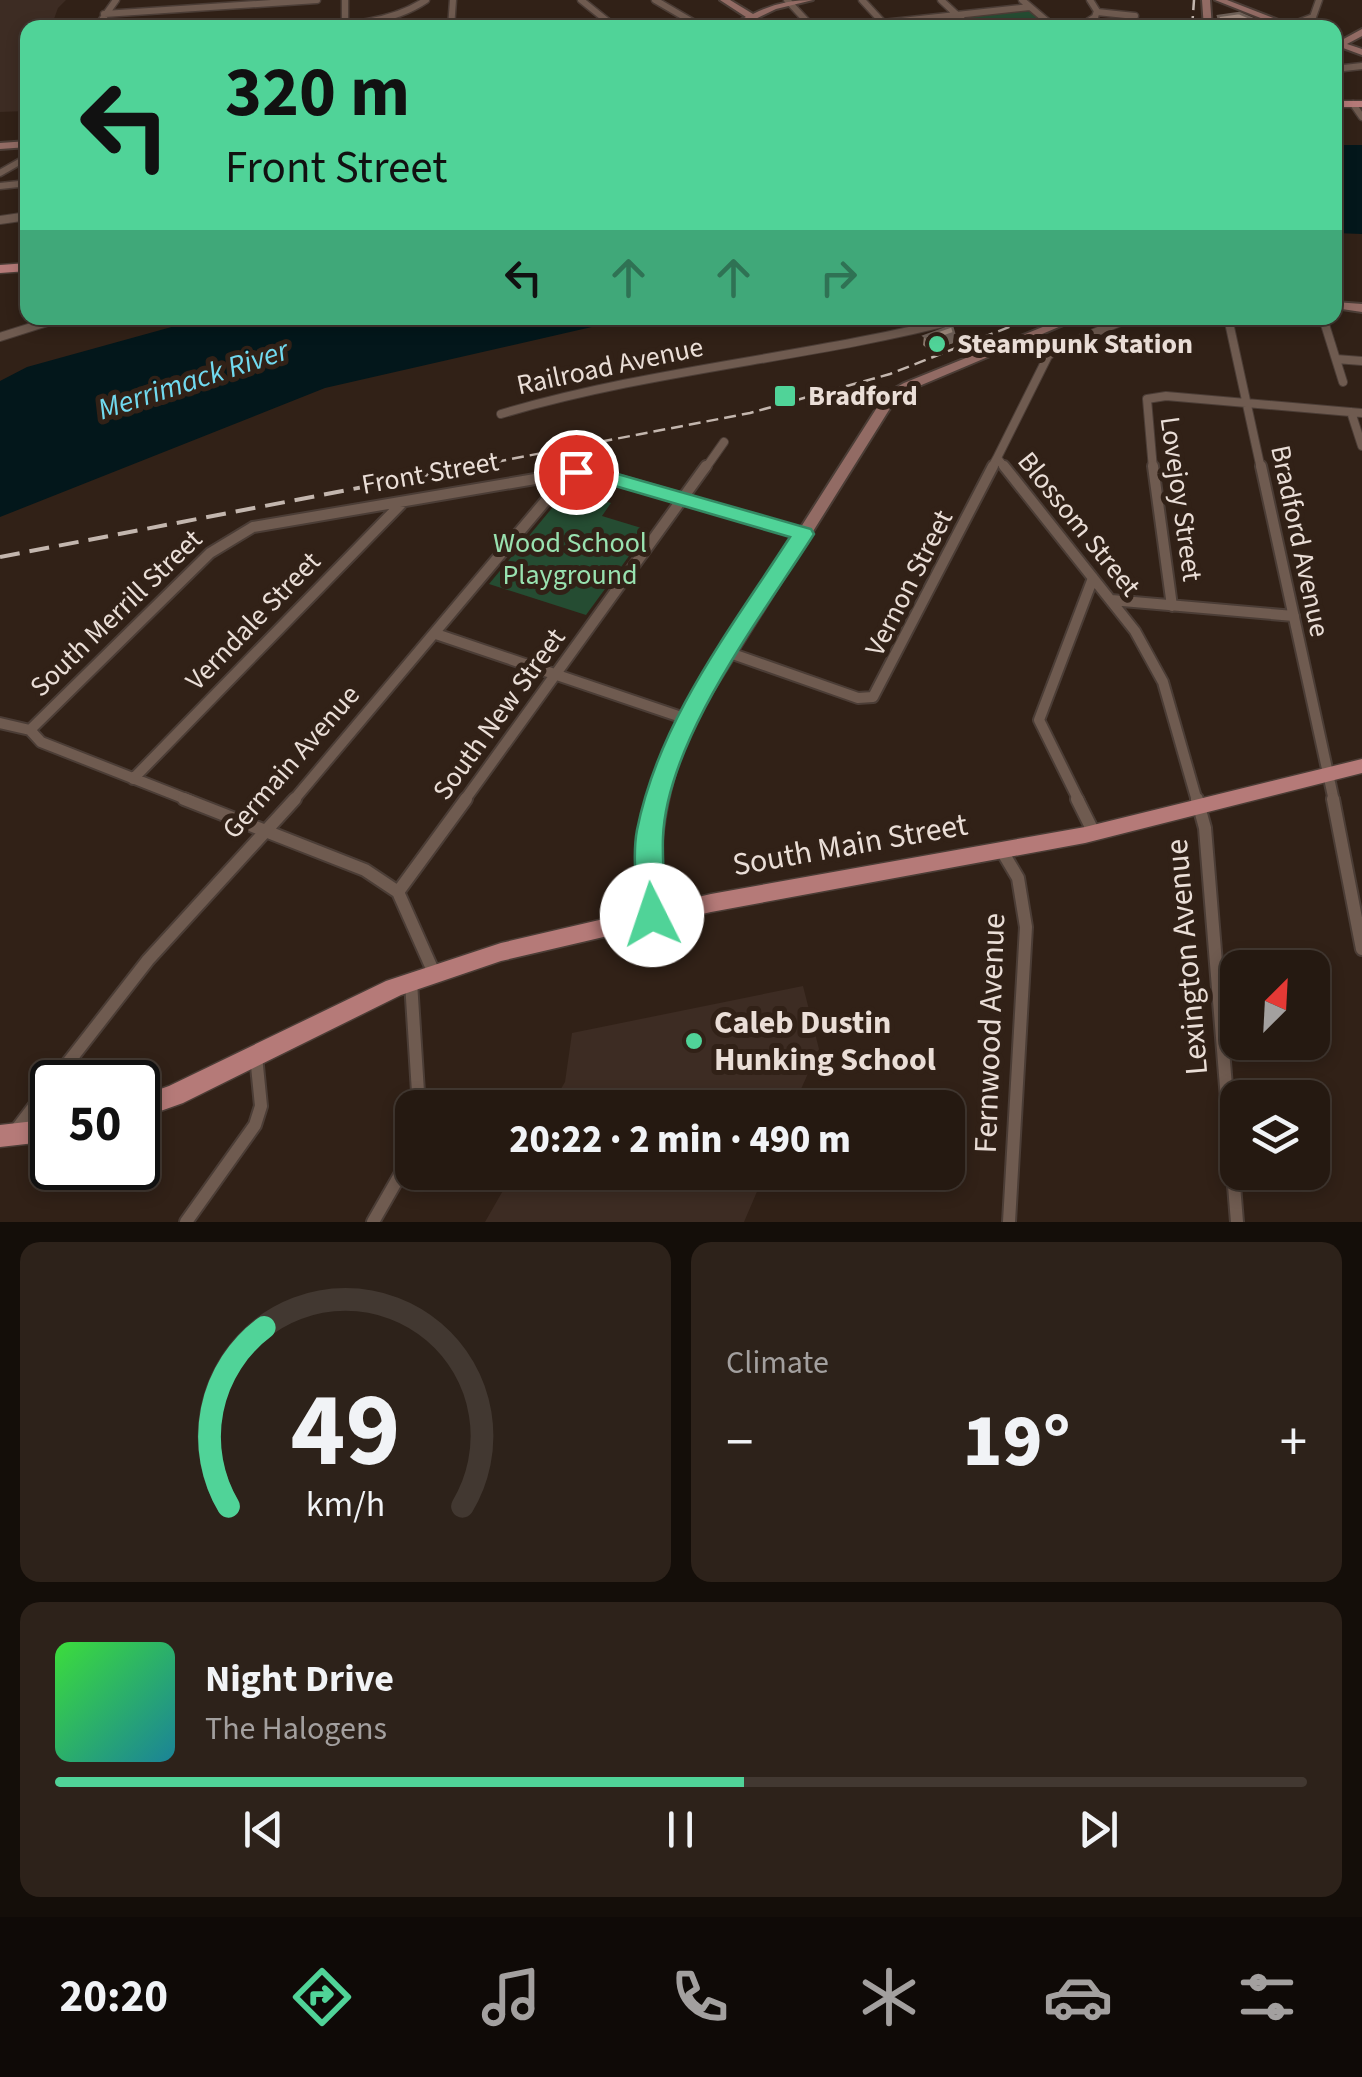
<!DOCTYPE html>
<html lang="en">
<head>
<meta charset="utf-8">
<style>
	:root { --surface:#251911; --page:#2d221a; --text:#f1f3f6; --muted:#a3a09f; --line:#423831; --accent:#50d398 }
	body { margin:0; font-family:"Source Sans 3",sans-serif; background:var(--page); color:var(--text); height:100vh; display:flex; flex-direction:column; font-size:38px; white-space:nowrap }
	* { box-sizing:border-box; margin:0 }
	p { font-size:32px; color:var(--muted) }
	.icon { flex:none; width:55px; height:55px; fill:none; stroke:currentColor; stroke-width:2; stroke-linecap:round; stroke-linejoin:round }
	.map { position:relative; height:1222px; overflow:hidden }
	.sheet { display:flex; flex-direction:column; gap:20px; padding:20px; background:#140e09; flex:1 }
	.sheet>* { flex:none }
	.guide { position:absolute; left:20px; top:20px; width:1322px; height:305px; border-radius:20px; box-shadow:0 5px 15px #0003,0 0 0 2px var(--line); background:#50d398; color:#111; overflow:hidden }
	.needle { width:65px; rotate:24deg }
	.buttons { position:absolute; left:1220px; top:950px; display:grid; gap:20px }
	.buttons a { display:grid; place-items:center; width:110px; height:110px; border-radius:20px; background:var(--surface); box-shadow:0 5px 15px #0003,0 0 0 2px var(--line); font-size:50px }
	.speed { position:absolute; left:30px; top:1060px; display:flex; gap:20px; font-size:50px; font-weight:700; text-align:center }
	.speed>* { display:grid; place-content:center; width:130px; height:130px; border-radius:50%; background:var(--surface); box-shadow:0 5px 15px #0003,0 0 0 2px var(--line); line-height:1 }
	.speed .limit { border:5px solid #111; border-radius:15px; background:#fff; color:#111 }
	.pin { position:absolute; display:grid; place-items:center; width:85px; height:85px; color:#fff; margin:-42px; border:5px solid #fff; border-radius:50%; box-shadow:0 2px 10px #0007 }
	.me { position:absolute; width:110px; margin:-55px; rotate:356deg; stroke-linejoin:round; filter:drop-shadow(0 0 8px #0008) }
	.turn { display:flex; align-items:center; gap:35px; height:210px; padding:0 40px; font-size:45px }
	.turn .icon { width:130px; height:130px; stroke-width:2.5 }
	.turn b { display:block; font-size:70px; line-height:85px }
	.lanes { display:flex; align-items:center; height:95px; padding:0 40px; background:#0003; justify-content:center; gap:50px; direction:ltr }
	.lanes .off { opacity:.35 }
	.big { font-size:75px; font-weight:800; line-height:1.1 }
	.sheet .tile { flex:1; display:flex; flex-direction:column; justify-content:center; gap:15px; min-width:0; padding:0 35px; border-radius:20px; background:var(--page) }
	.sheet .dial { align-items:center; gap:0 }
	.dial svg { height:260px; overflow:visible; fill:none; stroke:var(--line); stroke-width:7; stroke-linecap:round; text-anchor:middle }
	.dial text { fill:var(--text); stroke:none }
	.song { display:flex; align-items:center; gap:30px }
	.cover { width:120px; height:120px; border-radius:15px; background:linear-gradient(135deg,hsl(120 70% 55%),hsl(190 70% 35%)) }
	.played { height:10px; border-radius:5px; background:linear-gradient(90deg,var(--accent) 55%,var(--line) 55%) }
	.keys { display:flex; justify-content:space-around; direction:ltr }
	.heat { display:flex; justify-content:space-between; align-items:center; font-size:55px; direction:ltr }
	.sheet .tiles { flex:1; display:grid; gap:20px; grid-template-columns:1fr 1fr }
	.tile:last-child { grid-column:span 2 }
	.trip { position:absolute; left:395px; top:1090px; width:570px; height:100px; border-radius:20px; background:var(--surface); box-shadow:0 5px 15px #0003,0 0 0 2px var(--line); font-weight:800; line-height:100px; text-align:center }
	.tab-bar { display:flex; height:160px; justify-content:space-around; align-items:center; background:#0f0a07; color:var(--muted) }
	.tab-bar .icon { width:70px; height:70px }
	.tab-bar .current { color:var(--accent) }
	.tab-bar b { font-size:45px; color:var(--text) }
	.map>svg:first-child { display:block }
	.education { fill:#3d2c23 }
	.green { fill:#254c32 }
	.water { fill:#03171b }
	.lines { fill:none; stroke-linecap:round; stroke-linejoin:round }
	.street-far3-casing { stroke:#4b3d36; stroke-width:9 }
	.street-far2-casing { stroke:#4b3d36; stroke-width:10 }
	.street-far1-casing { stroke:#4b3d36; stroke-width:14 }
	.street-casing { stroke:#4b3d36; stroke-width:16 }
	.secondary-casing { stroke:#4b3d36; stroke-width:4 }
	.primary-casing { stroke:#4b3d36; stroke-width:3 }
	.street-far3 { stroke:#6f5b50; stroke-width:6 }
	.street-far2 { stroke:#6f5b50; stroke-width:8 }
	.street-far1 { stroke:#6f5b50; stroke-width:10 }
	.street { stroke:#6f5b50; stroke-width:12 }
	.secondary { fill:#926b64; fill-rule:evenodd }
	.primary { fill:#b57a78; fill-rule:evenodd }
	.rail-far1 { stroke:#c3b6ae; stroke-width:2.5; stroke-dasharray:12 6; stroke-linecap:butt }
	.rail { stroke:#c3b6ae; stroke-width:4; stroke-dasharray:20 10; stroke-linecap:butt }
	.wall { fill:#89786c }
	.shaded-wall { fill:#6f6158 }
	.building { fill:#9f8b7e; stroke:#6f6158; stroke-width:2.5 }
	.route { fill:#50d398; stroke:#348963; stroke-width:2.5 }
	.poi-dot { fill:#50d398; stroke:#312117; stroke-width:4 }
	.labels { text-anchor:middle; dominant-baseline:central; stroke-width:10; stroke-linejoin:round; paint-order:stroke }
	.poi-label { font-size:28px; font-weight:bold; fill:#eaded7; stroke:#312117; text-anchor:start }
	.street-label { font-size:28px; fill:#eaded7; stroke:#312117 }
	.park-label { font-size:28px; fill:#99e2b0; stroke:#312117 }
	.water-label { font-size:30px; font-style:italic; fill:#71daf0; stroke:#312117 }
	.near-street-label { font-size:32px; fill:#eaded7; stroke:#312117 }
	.near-poi-label { font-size:32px; font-weight:bold; fill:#eaded7; stroke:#312117; text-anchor:start }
</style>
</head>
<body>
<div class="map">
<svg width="1362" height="1222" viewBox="0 0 1362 1222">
	<rect width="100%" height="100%" fill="#312117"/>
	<path class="education" d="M0 0H66L58 8 51 27 28 28 27 111 0 112Z
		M803 986 819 1049 793 1107H550L565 1082 572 1033Z
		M513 1173V1172L765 1173 744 1222H485Z"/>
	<path class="green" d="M1027 9 1049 27H978L966 16Z
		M567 490 611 503 602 516 648 530 586 615 489 584Z"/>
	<path class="water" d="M1335 145H1362V234L1335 233Z
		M204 318H631L325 388 0 517V381L27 367Z"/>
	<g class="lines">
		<g class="street-far3-casing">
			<path id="street-far3" d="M345 0V27
				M581 0 616 28
				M655 0 703 28
				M787 0 813 28
				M862 0 887 27
				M941 0 971 28
				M1022 0 1055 28
				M1097 12 1135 16
				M104 14 317 0
				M883 23 1030 7
				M1087 23 1102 28
				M1290 26 1313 17 1319 0
				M96 28 116 0
				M277 28C327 25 383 29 426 0
				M451 28 453 0
				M1078 28 1095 17 1097 11 1090 0
				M1335 69 1362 66
				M1353 104 1362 117
				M0 173 28 157
				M0 186 28 183"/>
		</g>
		<g class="street-far2-casing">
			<path id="street-far2" d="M0 220 28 216
				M1228 318 1261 469
				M1323 318 1343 382
				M0 337 60 318
				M1336 359 1362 361
				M1351 412 1362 446
				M501 414C652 369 810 358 963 318
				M705 469 724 442
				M991 469 997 458
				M1006 469 997 458 1048 356 1060 347 1130 318
				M1153 469 1147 399 1166 396 1362 413"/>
		</g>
		<g class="street-far1-casing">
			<path id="street-far1" d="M1004 466 1135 631 1163 682 1197 801
				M1153 466 1172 606
				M1261 466 1334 801
				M1111 600 1294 616
				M436 634 687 719
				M727 652 858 698 873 697 993 466
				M0 723 30 730
				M30 730 210 553 253 527 576 472 600 475 803 534
				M30 730 41 742 191 801
				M133 779 401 504
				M293 801 563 480 562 473
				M464 801 706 466
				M1079 801 1039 720 1093 578"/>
		</g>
		<g class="street-casing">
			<path id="street" d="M184 799 365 870 398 892
				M1077 799 1094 833
				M1197 799 1205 828 1237 1222
				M1333 799 1362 949
				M1002 851 1018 878 1026 927 1009 1222
				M434 973 398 892 466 799
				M411 982 419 1108
				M53 1082 148 960 295 799
				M16 1130 52 1083
				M186 1222 255 1125 261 1106 256 1056
				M373 1222 412 1154"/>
		</g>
		<g class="secondary-casing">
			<path id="secondary" d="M720 0H730L753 14C773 4 791 0 813 0L776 9 737 28H725L746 17Z
				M1202 0H1210L1212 28H1204Z
				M1215 0H1227L1299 28H1286Z
				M1362 29V36L1347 44 1362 49V55L1335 45V39L1340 41Z
				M28 141V147L0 149V143Z
				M1335 302 1362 304V312L1335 308Z
				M1065 318H1080L912 389 898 397 889 410 691 726C665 794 657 842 661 915L658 920 652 923 646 920 643 915C640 842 648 793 675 725L878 406 890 391 904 383Z"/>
		</g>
		<g class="primary-casing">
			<path id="primary" d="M1335 101H1362V107H1335Z
				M28 263V271L0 273V265Z
				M1362 759V773L1085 843 711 912 501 961 401 995 183 1103 138 1119V1097L169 1086 386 981 501 943 711 894 1085 827Z
				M52 1119V1141L0 1147V1125Z"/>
		</g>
		<use href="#street-far3" class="street-far3"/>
		<use href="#street-far2" class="street-far2"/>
		<use href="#street-far1" class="street-far1"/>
		<use href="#street" class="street"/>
		<use href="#secondary" class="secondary"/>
		<use href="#primary" class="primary"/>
		<path class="rail-far1" d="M1192 28 1194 0
			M459 469 750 413 890 374 1032 318"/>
		<path class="rail" d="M0 557 472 466"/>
	</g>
	<path class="wall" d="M1218 16 1272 28H1215Z
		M924 336 953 343 930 351 923 345Z"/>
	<path class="shaded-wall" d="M954 333 953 343 930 351 931 341Z"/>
	<path class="building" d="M1239 13 1272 27 1227 28 1221 25 1218 16Z
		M952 326 954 333 931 341 924 336Z"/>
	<path class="route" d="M576 465 607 471 811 529 814 534C762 616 667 739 663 837 662 863 665 889 666 915L662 923 652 927 642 923 638 915C637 888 632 856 637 830 659 720 730 630 790 537L598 481 569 476 566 472Z"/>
	<g class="poi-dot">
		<circle cx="937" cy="344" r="10"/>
		<rect x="773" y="384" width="24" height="24" rx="5"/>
		<circle cx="694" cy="1041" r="10"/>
	</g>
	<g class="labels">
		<g class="poi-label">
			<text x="957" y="344">Steampunk Station</text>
			<text x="808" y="396">Bradford</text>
		</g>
		<g class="street-label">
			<text transform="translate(610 366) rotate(-12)">Railroad Avenue</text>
			<text transform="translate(430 473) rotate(-10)">Front Street</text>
			<text transform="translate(1181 499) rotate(82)">Lovejoy Street</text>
			<text transform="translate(1079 524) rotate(51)">Blossom Street</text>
			<text transform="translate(1300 541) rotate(78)">Bradford Avenue</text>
			<text transform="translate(909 583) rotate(-63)">Vernon Street</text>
			<text transform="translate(116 613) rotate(-44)">South Merrill Street</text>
			<text transform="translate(253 621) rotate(-46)">Verndale Street</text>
			<text transform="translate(499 714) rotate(-54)">South New Street</text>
			<text transform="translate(291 762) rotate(-49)">Germain Avenue</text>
		</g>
		<g class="park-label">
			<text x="570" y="543">Wood School<tspan x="570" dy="32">Playground</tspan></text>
		</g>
		<g class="water-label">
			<text transform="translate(193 380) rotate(-18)">Merrimack River</text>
		</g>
		<g class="near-street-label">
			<text transform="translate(850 845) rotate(-10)">South Main Street</text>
			<text transform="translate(1187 957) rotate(-95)">Lexington Avenue</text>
			<text transform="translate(990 1033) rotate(-88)">Fernwood Avenue</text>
		</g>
		<g class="near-poi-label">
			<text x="714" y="1023">Caleb Dustin<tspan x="714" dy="37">Hunking School</tspan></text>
		</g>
	</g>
</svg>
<div class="buttons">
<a><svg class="needle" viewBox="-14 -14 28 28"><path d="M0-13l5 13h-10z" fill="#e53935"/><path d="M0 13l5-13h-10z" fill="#a3a09f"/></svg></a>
<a><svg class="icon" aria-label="layers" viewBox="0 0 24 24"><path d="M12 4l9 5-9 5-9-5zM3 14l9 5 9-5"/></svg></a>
</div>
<div class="speed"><div class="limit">50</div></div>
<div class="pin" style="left:576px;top:472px;background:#d93025"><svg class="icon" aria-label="arrive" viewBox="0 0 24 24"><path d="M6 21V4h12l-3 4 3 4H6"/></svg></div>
<svg class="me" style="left:652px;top:915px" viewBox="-20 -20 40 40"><circle r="19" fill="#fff"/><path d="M0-13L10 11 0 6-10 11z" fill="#50d398"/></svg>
<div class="trip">20:22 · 2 min · 490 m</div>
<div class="guide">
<div class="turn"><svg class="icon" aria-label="left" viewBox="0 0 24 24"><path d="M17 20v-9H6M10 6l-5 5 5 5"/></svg><div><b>320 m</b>Front Street</div></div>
<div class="lanes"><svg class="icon" aria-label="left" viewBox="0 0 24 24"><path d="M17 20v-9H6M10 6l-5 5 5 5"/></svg><svg class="icon off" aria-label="ahead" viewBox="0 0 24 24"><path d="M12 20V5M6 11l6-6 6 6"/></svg><svg class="icon off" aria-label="ahead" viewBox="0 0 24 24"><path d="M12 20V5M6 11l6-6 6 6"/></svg><svg class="icon off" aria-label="right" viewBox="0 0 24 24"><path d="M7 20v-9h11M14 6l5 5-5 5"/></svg></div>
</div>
</div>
<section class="sheet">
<div class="tiles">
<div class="tile dial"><svg viewBox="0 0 100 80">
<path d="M14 69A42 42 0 1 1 86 69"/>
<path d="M14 69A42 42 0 0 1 25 14" stroke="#50d398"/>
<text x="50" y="56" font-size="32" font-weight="700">49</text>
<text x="50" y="72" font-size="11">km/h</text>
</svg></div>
<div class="tile"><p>Climate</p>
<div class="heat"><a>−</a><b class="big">19°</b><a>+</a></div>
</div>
<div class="tile">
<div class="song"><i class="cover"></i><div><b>Night Drive</b><p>The Halogens</p></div></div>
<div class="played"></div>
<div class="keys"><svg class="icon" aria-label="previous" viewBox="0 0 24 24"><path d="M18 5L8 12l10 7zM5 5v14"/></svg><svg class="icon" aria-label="pause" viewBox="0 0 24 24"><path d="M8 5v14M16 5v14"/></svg><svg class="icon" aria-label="next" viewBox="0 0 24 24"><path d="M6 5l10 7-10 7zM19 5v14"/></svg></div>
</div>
</div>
</section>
<nav class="tab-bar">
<b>20:20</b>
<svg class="icon current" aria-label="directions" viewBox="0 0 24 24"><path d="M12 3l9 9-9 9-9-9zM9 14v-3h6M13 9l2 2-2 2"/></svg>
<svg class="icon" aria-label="music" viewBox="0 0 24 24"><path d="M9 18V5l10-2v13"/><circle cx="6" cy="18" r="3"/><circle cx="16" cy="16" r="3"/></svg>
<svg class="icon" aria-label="phone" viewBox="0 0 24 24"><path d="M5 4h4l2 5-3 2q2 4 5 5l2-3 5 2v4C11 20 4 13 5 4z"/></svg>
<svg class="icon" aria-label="climate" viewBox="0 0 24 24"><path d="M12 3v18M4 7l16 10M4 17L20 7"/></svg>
<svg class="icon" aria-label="car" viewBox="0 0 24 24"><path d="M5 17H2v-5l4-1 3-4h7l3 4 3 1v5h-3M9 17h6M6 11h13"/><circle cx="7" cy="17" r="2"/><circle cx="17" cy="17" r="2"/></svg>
<svg class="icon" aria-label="filters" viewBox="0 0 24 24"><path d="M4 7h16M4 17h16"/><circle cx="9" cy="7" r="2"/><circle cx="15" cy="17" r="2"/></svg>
</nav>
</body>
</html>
